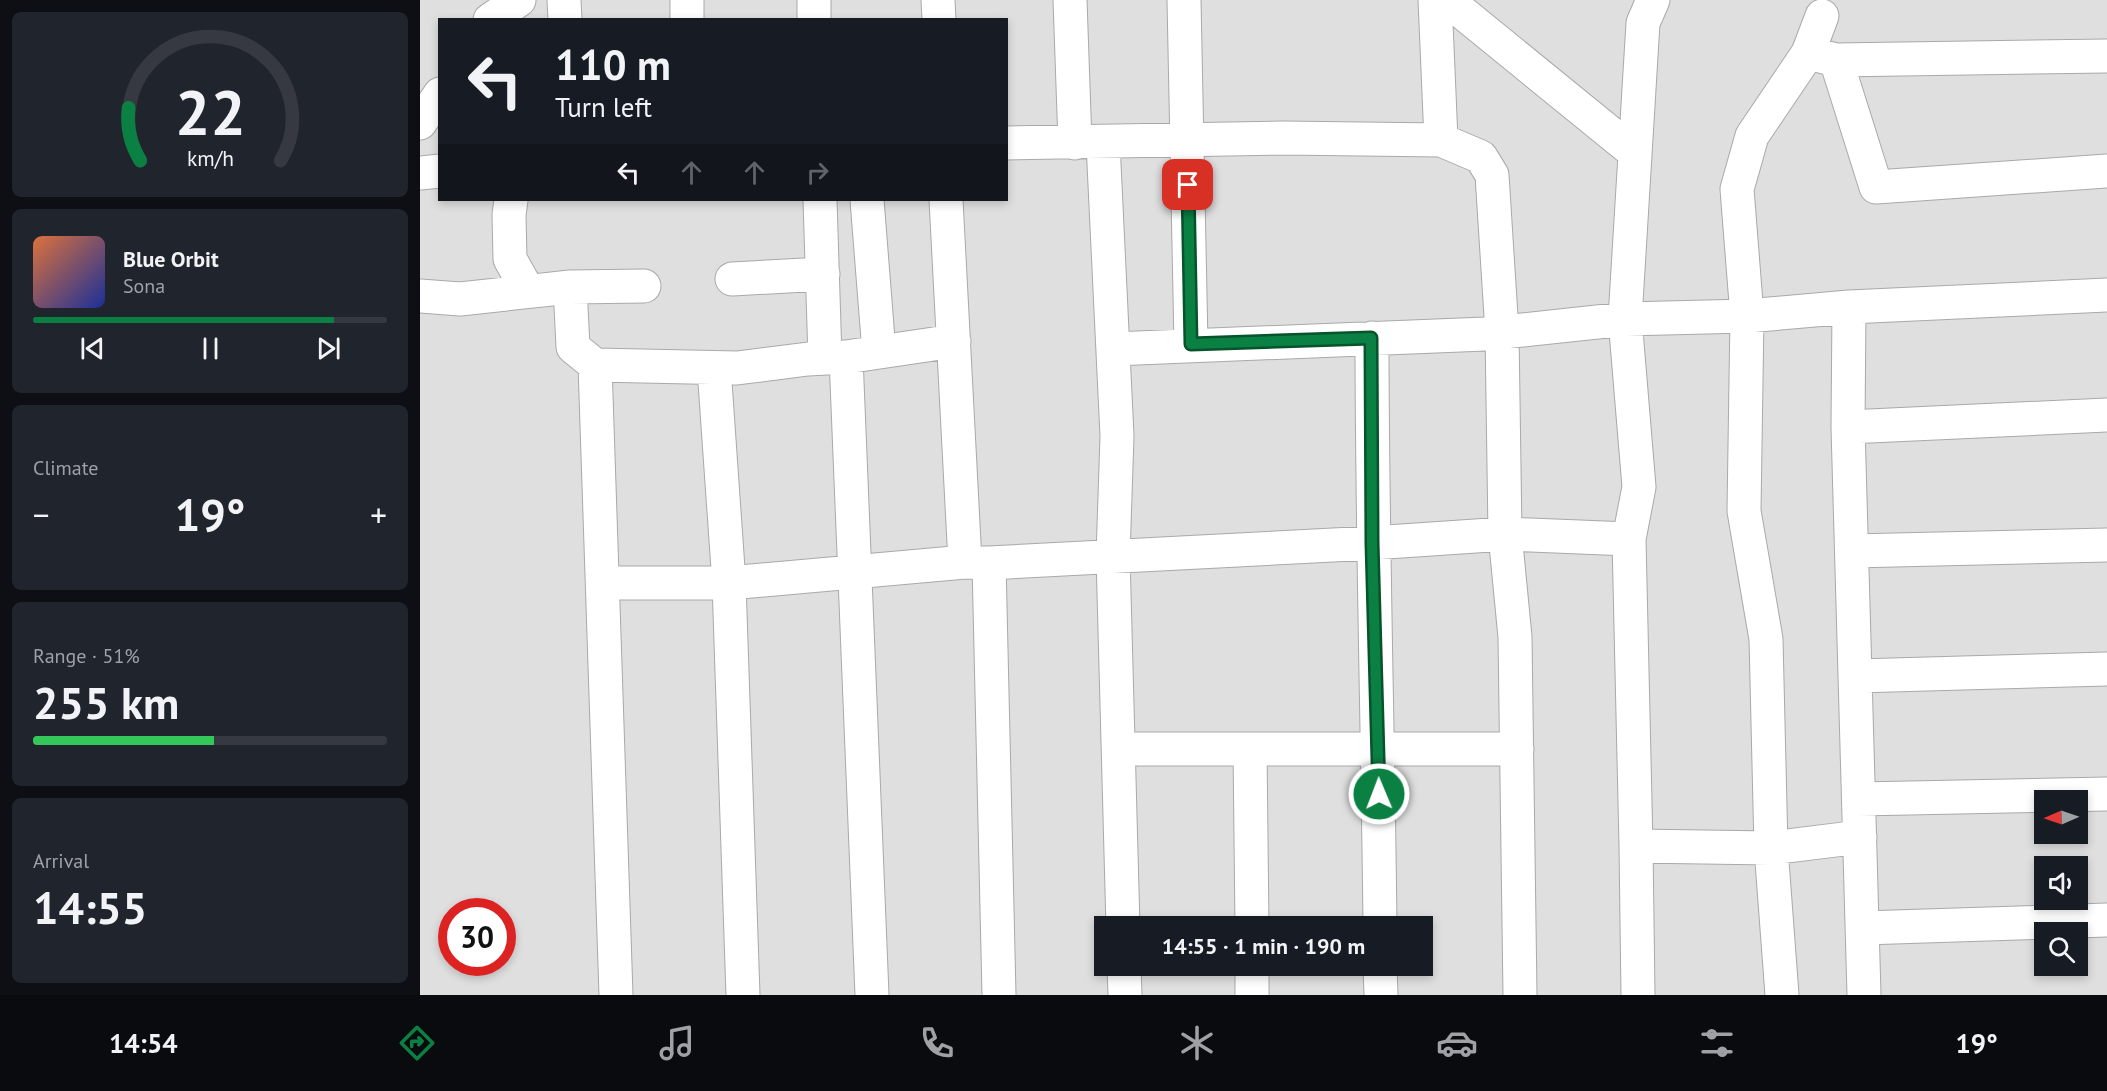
<!DOCTYPE html>
<html lang="en">
<head>
<meta charset="utf-8">
<style>
	:root { --surface:#171b24; --page:#20242c; --text:#f1f3f6; --muted:#9ea1a6; --line:#363941; --accent:#0b8043 }
	body { margin:0; font-family:"PT Sans",sans-serif; background:var(--page); color:var(--text); height:100vh; display:flex; flex-direction:column; font-size:22px; white-space:nowrap }
	* { box-sizing:border-box; margin:0 }
	p { font-size:20px; color:var(--muted) }
	.icon { flex:none; width:33px; height:33px; fill:none; stroke:currentColor; stroke-width:2; stroke-linecap:round; stroke-linejoin:round }
	.map { position:relative; flex:1; overflow:hidden }
	.sheet { display:flex; flex-direction:column; gap:12px; padding:12px; background:#0d0f14; width:420px }
	.sheet>* { flex:none }
	.hud { position:absolute; left:18px; top:18px; width:570px; height:183px; border-radius:0px; box-shadow:0 3px 9px #0003; background:#171b24; color:var(--text); overflow:hidden }
	.needle { width:39px; rotate:268deg }
	.tools { position:absolute; left:1614px; top:790px; display:grid; gap:12px }
	.tools a { display:grid; place-items:center; width:54px; height:54px; border-radius:0px; background:var(--surface); box-shadow:0 3px 9px #0003; font-size:30px }
	.speed { position:absolute; left:18px; top:898px; display:flex; gap:12px; font-size:30px; font-weight:700; text-align:center }
	.speed>* { display:grid; place-content:center; width:78px; height:78px; border-radius:50%; background:var(--surface); box-shadow:0 3px 9px #0003; line-height:1 }
	.speed .limit { border:9px solid #d22; background:#fff; color:#111 }
	.pin { position:absolute; display:grid; place-items:center; width:51px; height:51px; color:#fff; margin:-26px; border-radius:12px; box-shadow:0 3px 9px #0006 }
	.me { position:absolute; width:66px; margin:-33px; rotate:359deg; stroke-linejoin:round; filter:drop-shadow(0 0 4px #0008) }
	.turn { display:flex; align-items:center; gap:21px; height:126px; padding:0 18px; font-size:27px }
	.turn .icon { width:78px; height:78px; stroke-width:2.5 }
	.turn b { display:block; font-size:42px; line-height:51px }
	.lanes { display:flex; align-items:center; height:57px; padding:0 18px; background:#0003; justify-content:center; gap:30px; direction:ltr }
	.lanes .off { opacity:.35 }
	.big { font-size:45px; font-weight:800; line-height:1.1 }
	.sheet .tile { flex:1; display:flex; flex-direction:column; justify-content:center; gap:9px; min-width:0; padding:0 21px; border-radius:9px; background:var(--page) }
	.sheet .dial { align-items:center; gap:0 }
	.dial svg { height:156px; overflow:visible; fill:none; stroke:var(--line); stroke-width:7; stroke-linecap:round; text-anchor:middle }
	.dial text { fill:var(--text); stroke:none }
	.song { display:flex; align-items:center; gap:18px }
	.cover { width:72px; height:72px; border-radius:9px; background:linear-gradient(135deg,hsl(20 70% 55%),hsl(230 70% 35%)) }
	.played { height:6px; border-radius:3px; background:linear-gradient(90deg,var(--accent) 85%,var(--line) 85%) }
	.keys { display:flex; justify-content:space-around; direction:ltr }
	.heat { display:flex; justify-content:space-between; align-items:center; font-size:33px; direction:ltr }
	.charge { height:9px; border-radius:4px; background:linear-gradient(90deg,#34c759 51%,var(--line) 0) }
	.trip { position:absolute; left:674px; top:916px; width:339px; height:60px; border-radius:0px; background:var(--surface); box-shadow:0 3px 9px #0003; font-weight:800; line-height:60px; text-align:center }
	.tab-bar { display:flex; height:96px; justify-content:space-around; align-items:center; background:#090b0e; color:var(--muted) }
	.tab-bar .icon { width:42px; height:42px }
	.tab-bar .active { color:var(--accent) }
	.tab-bar b { font-size:27px; color:var(--text) }
	main { display:flex; flex:1; min-height:0 }
	.map>svg:first-child { display:block }
	.residential { fill:#e0dfdf; fill-rule:evenodd }
	.lines { fill:none; stroke-linecap:round; stroke-linejoin:round }
	.minor-casing { stroke:#a9a9a9; stroke-width:35 }
	.minor { stroke:#fff; stroke-width:33 }
	.route-casing { stroke:#07532c; stroke-width:15 }
	.route { stroke:#0b8043; stroke-width:10 }
</style>
</head>
<body>
<main>
<section class="sheet">
<div class="tile dial"><svg viewBox="0 0 100 80">
<path d="M14 69A42 42 0 1 1 86 69"/>
<path d="M14 69A42 42 0 0 1 8 42" stroke="#0b8043"/>
<text x="50" y="56" font-size="32" font-weight="700">22</text>
<text x="50" y="72" font-size="11">km/h</text>
</svg></div>
<div class="tile">
<div class="song"><i class="cover"></i><div><b>Blue Orbit</b><p>Sona</p></div></div>
<div class="played"></div>
<div class="keys"><svg class="icon" aria-label="previous" viewBox="0 0 24 24"><path d="M18 5L8 12l10 7zM5 5v14"/></svg><svg class="icon" aria-label="pause" viewBox="0 0 24 24"><path d="M8 5v14M16 5v14"/></svg><svg class="icon" aria-label="next" viewBox="0 0 24 24"><path d="M6 5l10 7-10 7zM19 5v14"/></svg></div>
</div>
<div class="tile"><p>Climate</p>
<div class="heat"><a>−</a><b class="big">19°</b><a>+</a></div>
</div>
<div class="tile"><p>Range · 51%</p><b class="big">255 km</b><div class="charge"></div></div>
<div class="tile"><p>Arrival</p><b class="big">14:55</b></div>
</section>
<div class="map">
<svg width="1687" height="995" viewBox="0 0 1687 995">
	<rect width="100%" height="100%" fill="#f2efe9"/>
	<path class="residential" d="M0 0H1687V995H0ZM20 20H586V200H20ZM1624 801H1658V834H1624ZM1624 867H1658V900H1624ZM32 912H82V963H32ZM684 927H1002V966H684ZM1624 933H1658V966H1624Z"/>
	<g class="lines">
		<g class="minor-casing">
			<path id="minor" d="M144 0 145 20
				M267 0V20
				M394 0V20
				M518 0 519 20
				M650 0 655 143
				M764 0 771 344
				M1015 0 1021 140
				M1027 0 1215 153
				M1402 16 1388 53 1416 60 1456 187 1687 171
				M70 20 99 0
				M1416 60 1687 56
				M0 123 20 94
				M586 143 863 138 1021 140 1061 157 1072 175 1082 332 1085 534 1095 637 1100 995
				M683 143 697 436 693 556 703 927
				M0 173 20 171
				M91 200 89 215 90 259 108 291
				M400 200 405 358
				M447 200 459 352
				M526 200 545 562
				M312 279 403 274
				M150 287 153 347 175 365 196 995
				M0 296 40 299 150 287 224 286
				M1429 307 1428 427 1444 995
				M952 338C952 534 958 731 960 927
				M693 349 1065 334 1205 319 1327 316 1429 307 1687 295
				M426 357 452 995
				M175 365 317 368 388 359 426 357 534 341
				M294 368 309 583 323 995
				M1428 427 1687 415
				M1432 551 1687 545
				M569 563 579 995
				M183 583H309L545 562 569 563 952 543 1085 534 1209 539
				M1436 676 1687 669
				M699 749H830
				M1439 799 1687 794
				M1216 846 1351 848 1440 837
				M832 927 830 749H1097
				M1443 928 1687 920
				M704 966 705 995
				M832 966V995
				M960 966 961 995
				M1218 995 1216 846 1209 539 1219 487 1205 319 1223 23 1233 0
				M1362 995 1351 848 1346 639 1324 511 1327 316 1317 189 1332 136 1388 53"/>
		</g>
		<use href="#minor" class="minor"/>
	</g>
	<g class="lines">
		<g class="route-casing">
			<path id="route" d="M768 185 771 344 951 338 952 543 959 794"/>
		</g>
		<use href="#route" class="route"/>
	</g>
</svg>
<div class="tools">
<a><svg class="needle" viewBox="-14 -14 28 28"><path d="M0-13l5 13h-10z" fill="#e53935"/><path d="M0 13l5-13h-10z" fill="#9ea1a6"/></svg></a>
<a><svg class="icon" aria-label="sound" viewBox="0 0 24 24"><path d="M4 9h4l5-4v14l-5-4H4zM17 9q2 3 0 6"/></svg></a>
<a><svg class="icon" aria-label="search" viewBox="0 0 24 24"><circle cx="10" cy="10" r="6"/><path d="M15 15l6 6"/></svg></a>
</div>
<div class="speed"><div class="limit">30</div></div>
<div class="pin" style="left:768px;top:185px;background:#d93025"><svg class="icon" aria-label="arrive" viewBox="0 0 24 24"><path d="M6 21V4h12l-3 4 3 4H6"/></svg></div>
<svg class="me" style="left:959px;top:794px" viewBox="-20 -20 40 40"><circle r="17" fill="#0b8043" stroke="#fff" stroke-width="3"/><path d="M0-11L8 9 0 5-8 9z" fill="#fff"/></svg>
<div class="trip">14:55 · 1 min · 190 m</div>
<div class="hud">
<div class="turn"><svg class="icon" aria-label="left" viewBox="0 0 24 24"><path d="M17 20v-9H6M10 6l-5 5 5 5"/></svg><div><b>110 m</b>Turn left</div></div>
<div class="lanes"><svg class="icon" aria-label="left" viewBox="0 0 24 24"><path d="M17 20v-9H6M10 6l-5 5 5 5"/></svg><svg class="icon off" aria-label="ahead" viewBox="0 0 24 24"><path d="M12 20V5M6 11l6-6 6 6"/></svg><svg class="icon off" aria-label="ahead" viewBox="0 0 24 24"><path d="M12 20V5M6 11l6-6 6 6"/></svg><svg class="icon off" aria-label="right" viewBox="0 0 24 24"><path d="M7 20v-9h11M14 6l5 5-5 5"/></svg></div>
</div>
</div>
</main>
<nav class="tab-bar">
<b>14:54</b>
<svg class="icon active" aria-label="directions" viewBox="0 0 24 24"><path d="M12 3l9 9-9 9-9-9zM9 14v-3h6M13 9l2 2-2 2"/></svg>
<svg class="icon" aria-label="music" viewBox="0 0 24 24"><path d="M9 18V5l10-2v13"/><circle cx="6" cy="18" r="3"/><circle cx="16" cy="16" r="3"/></svg>
<svg class="icon" aria-label="phone" viewBox="0 0 24 24"><path d="M5 4h4l2 5-3 2q2 4 5 5l2-3 5 2v4C11 20 4 13 5 4z"/></svg>
<svg class="icon" aria-label="climate" viewBox="0 0 24 24"><path d="M12 3v18M4 7l16 10M4 17L20 7"/></svg>
<svg class="icon" aria-label="car" viewBox="0 0 24 24"><path d="M5 17H2v-5l4-1 3-4h7l3 4 3 1v5h-3M9 17h6M6 11h13"/><circle cx="7" cy="17" r="2"/><circle cx="17" cy="17" r="2"/></svg>
<svg class="icon" aria-label="filters" viewBox="0 0 24 24"><path d="M4 7h16M4 17h16"/><circle cx="9" cy="7" r="2"/><circle cx="15" cy="17" r="2"/></svg>
<b>19°</b>
</nav>
</body>
</html>
